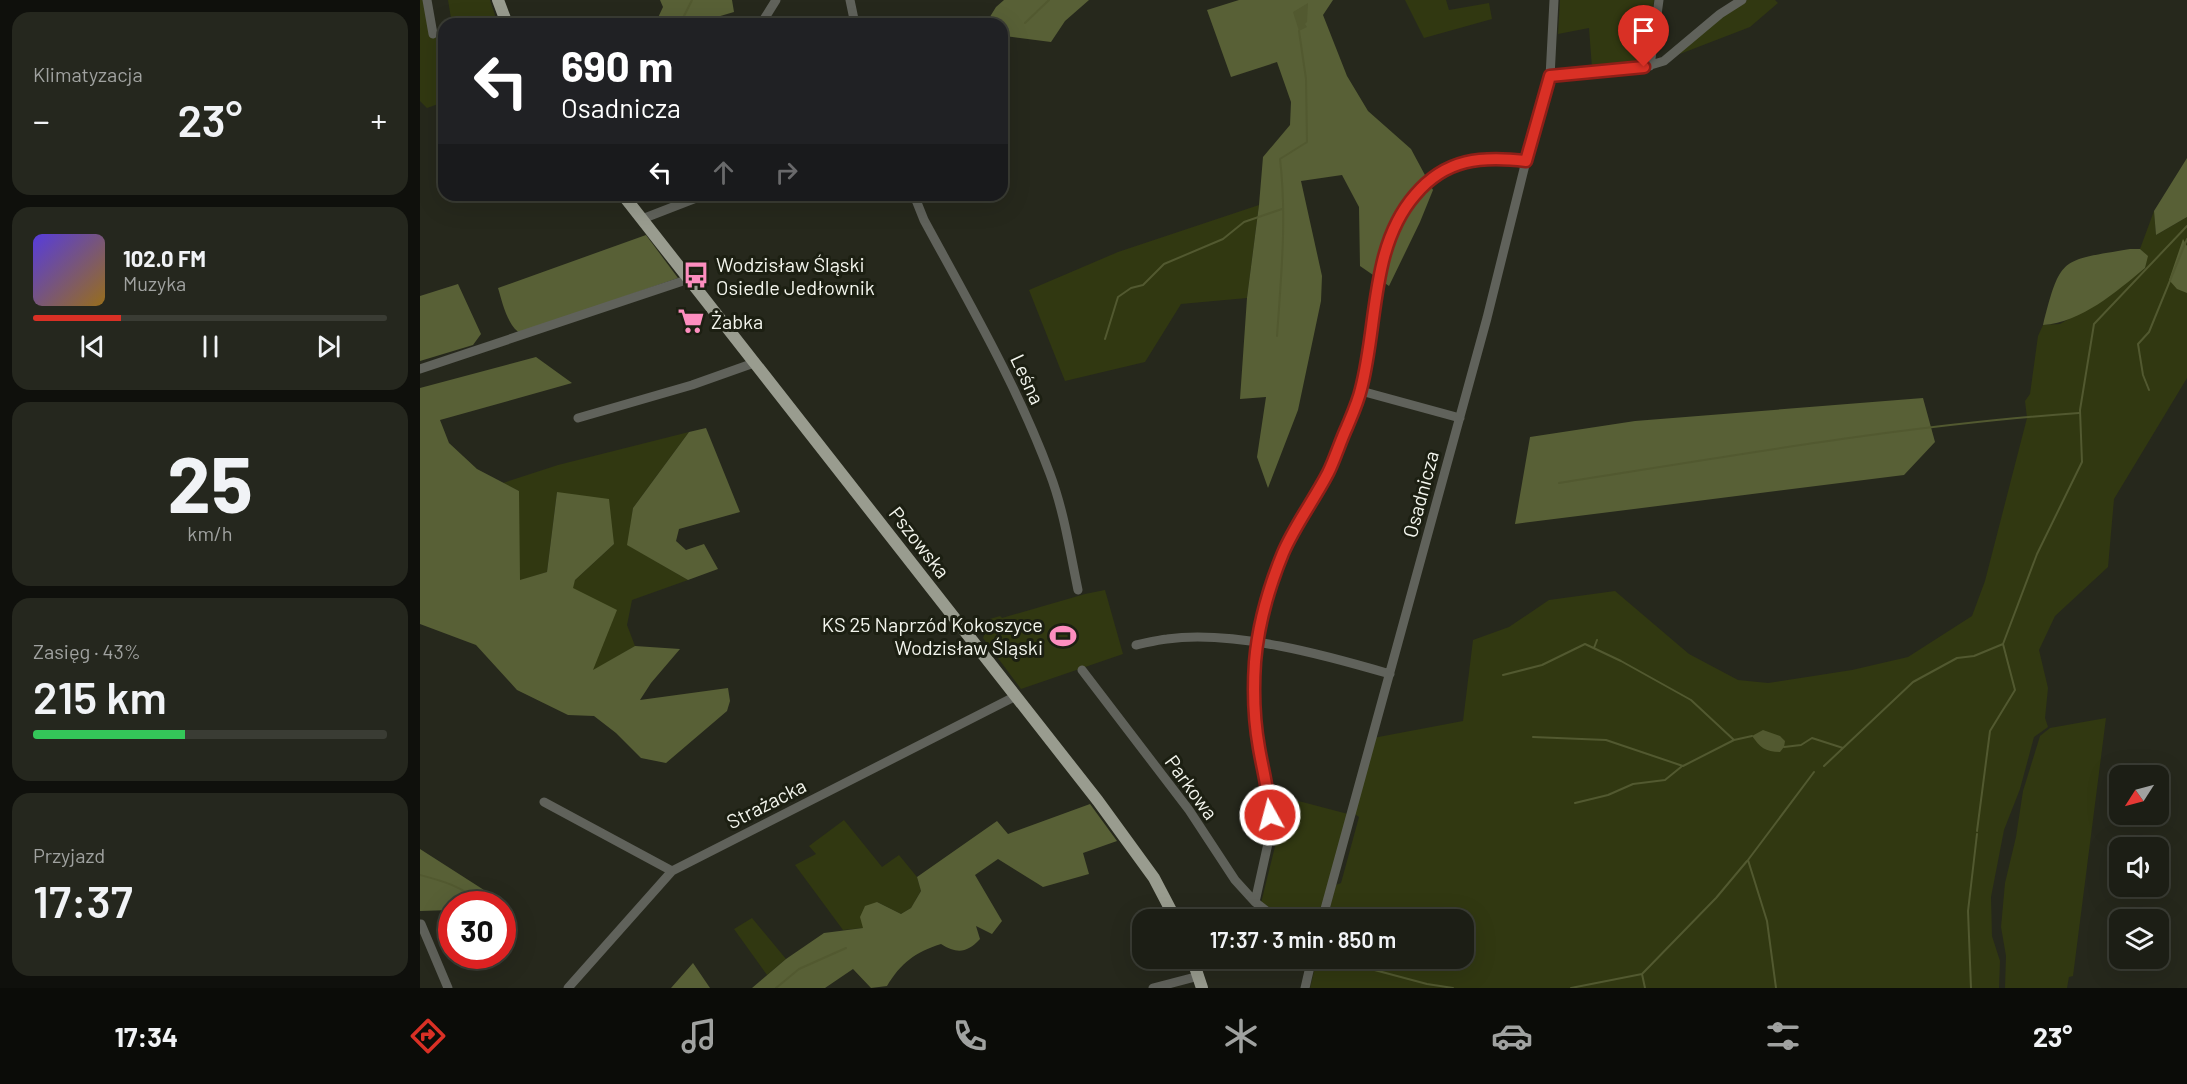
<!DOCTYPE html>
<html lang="pl">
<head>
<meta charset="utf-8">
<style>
	:root { --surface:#1c1e15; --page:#25271e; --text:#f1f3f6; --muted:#a0a2a0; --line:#3a3c34; --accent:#d93025 }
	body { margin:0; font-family:Barlow,sans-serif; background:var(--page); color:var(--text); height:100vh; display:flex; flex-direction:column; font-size:22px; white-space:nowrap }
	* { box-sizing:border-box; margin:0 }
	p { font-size:20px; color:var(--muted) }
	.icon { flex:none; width:33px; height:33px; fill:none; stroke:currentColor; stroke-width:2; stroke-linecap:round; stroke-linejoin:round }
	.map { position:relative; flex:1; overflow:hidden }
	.panel { display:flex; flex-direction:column; gap:12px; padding:12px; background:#0f100c; width:420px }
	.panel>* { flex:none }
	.hud { position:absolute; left:18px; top:18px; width:570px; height:183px; border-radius:18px; box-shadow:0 6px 24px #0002,0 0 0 2px var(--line); background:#202124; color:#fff; overflow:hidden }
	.needle { width:39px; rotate:234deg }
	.controls { position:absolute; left:1689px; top:765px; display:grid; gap:12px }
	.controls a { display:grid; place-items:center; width:60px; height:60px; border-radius:12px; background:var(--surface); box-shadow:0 6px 24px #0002,0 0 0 2px var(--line); font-size:30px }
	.speed { position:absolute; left:18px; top:891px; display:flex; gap:12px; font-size:30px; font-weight:700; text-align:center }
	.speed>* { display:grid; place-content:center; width:78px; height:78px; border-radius:50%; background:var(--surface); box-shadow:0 6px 24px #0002,0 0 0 2px var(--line); line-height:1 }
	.speed .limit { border:9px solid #d22; background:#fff; color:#111 }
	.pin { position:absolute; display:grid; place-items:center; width:51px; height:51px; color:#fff; margin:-62px -26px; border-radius:50% 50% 50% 0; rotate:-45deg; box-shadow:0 0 6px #0007 }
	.pin .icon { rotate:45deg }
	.me { position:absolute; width:66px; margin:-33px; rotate:353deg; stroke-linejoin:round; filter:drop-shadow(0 0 4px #0008) }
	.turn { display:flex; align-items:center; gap:21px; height:126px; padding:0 24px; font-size:27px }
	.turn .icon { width:78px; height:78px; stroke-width:2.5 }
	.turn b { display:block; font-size:42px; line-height:51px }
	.lanes { display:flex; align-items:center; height:57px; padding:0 24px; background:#0003; justify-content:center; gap:30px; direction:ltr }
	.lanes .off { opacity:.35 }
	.big { font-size:45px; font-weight:600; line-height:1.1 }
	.panel .widget { flex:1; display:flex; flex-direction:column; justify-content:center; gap:9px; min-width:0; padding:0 21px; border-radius:18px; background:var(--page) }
	.panel .dial { align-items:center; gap:0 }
	.dial b { font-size:78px; line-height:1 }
	.song { display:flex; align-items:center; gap:18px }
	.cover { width:72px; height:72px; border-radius:9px; background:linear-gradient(135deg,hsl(250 70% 55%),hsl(40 70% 35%)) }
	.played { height:6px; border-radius:3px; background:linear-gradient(90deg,var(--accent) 25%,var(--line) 25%) }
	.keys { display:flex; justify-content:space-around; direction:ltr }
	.heat { display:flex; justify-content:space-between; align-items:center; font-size:33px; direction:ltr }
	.charge { height:9px; border-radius:4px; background:linear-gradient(90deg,#34c759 43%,var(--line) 0) }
	.trip { position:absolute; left:712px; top:909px; width:342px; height:60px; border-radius:18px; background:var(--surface); box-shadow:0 6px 24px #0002,0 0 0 2px var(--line); font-weight:600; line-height:60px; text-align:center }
	.dock { display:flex; height:96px; justify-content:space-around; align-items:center; background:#0b0c08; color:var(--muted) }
	.dock .icon { width:42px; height:42px }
	.dock .selected { color:var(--accent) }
	.dock b { font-size:27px; color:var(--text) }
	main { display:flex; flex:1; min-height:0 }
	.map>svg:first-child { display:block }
	.green { fill:#313811 }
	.forest { fill:#586036 }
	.water { fill:#525930 }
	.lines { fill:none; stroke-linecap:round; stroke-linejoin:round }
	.stream { stroke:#525930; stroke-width:2 }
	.minor { stroke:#60625b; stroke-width:9 }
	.major { stroke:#999c8f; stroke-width:12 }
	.route-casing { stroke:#8d1f18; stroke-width:15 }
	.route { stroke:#d93025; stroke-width:10 }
	.labels { text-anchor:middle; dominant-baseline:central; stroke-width:6; stroke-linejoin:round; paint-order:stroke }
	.poi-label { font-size:20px; fill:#f3f5ed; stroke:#1c1f12; text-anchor:start }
	.street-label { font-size:20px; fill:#f3f5ed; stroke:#1c1f12 }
</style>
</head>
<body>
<main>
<section class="panel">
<div class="widget"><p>Klimatyzacja</p>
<div class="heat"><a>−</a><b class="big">23°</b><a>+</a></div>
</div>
<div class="widget">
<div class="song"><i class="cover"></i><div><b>102.0 FM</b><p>Muzyka</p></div></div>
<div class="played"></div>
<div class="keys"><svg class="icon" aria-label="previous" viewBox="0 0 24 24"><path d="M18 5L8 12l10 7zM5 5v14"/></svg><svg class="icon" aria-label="pause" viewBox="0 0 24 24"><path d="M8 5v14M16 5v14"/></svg><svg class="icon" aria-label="next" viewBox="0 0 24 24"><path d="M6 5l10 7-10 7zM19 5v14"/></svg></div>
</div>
<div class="widget dial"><b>25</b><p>km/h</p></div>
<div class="widget"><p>Zasięg · 43%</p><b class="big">215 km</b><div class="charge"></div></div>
<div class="widget"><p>Przyjazd</p><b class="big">17:37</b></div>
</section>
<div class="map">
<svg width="1767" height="988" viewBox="0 0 1767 988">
	<rect width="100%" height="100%" fill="#26281c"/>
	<path class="green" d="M0 0H5L11 37 24 35V62L19 64 24 82V102L7 108 0 101Z
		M28 0H70L78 24H32Z
		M985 0H1026L1029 10 1069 3 1072 19 1004 38Z
		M1140 0H1234L1226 63 1172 68 1169 28 1138 34Z
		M1327 0H1355L1358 3 1330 27 1252 57 1297 20Z
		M839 205 827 298 761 304 725 362 645 381 609 290 698 252Z
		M1734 211 1736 235 1767 217V378L1694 499 1688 567 1635 616 1619 650 1628 688 1625 718 1628 727 1614 737 1600 789 1584 830 1571 897 1572 936 1580 961 1579 988H890L897 959 1044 958V920L907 919 916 885 921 883 939 817 935 814 953 738 1043 721 1053 640 1089 627 1129 600 1195 591 1269 654 1318 680 1348 683 1432 670 1488 657 1552 616 1565 581 1607 418 1605 401 1610 394 1618 336 1623 325 1640 324 1686 297 1725 268 1727 256 1720 249Z
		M269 432 213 508 208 545 268 580 212 600 207 625 215 646 173 671 152 588 155 580 194 544 137 492 127 572 99 581V491L83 483 138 465Z
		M685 590 703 654 601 689 563 638 567 627 555 629 549 625 580 616 582 618 665 594Z
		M1686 718 1653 976 1649 977 1647 988H1585L1586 956 1581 927 1585 883 1596 837 1603 791 1620 736 1630 728Z
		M867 798 928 814 899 919H873L841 903Z
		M424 820 462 867 479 855 497 877 501 891 491 908 481 914 457 902 443 928 423 930 375 865 396 854 389 846Z
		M332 918 366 959 347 975 314 929Z"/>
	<path class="forest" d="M240 0H312L314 12 273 24H235L243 7Z
		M584 0H669L645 21 631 42 585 36 582 34V24H570L568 20 576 7Z
		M819 0H913L903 15 927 76 948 111 991 149 1013 190 1000 222 969 286 940 266 939 207 922 175 881 181 902 276 901 301 878 410 848 488 837 457 846 397 820 399 827 298 839 205 843 157 870 125 871 102 857 62 811 77 787 10Z
		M1767 158V217L1736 235 1734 211Z
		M226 235 258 278 100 333C87 325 82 301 78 288Z
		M1763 239 1767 246V293L1757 289 1749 280Z
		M1710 249H1720L1728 256 1725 268C1696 292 1662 322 1623 325 1641 255 1641 261 1710 249Z
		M38 284 61 334 53 345 0 361V296Z
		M116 357 152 383 20 420 29 443 57 469 99 491 100 580 127 572 137 492 189 499 194 544 155 580 153 588 197 610 173 670 215 646 260 649 231 683 220 700 308 688 310 701 307 711 246 763 221 758 196 733 174 716 148 715 97 690 56 645 0 624V388Z
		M1503 398 1515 442 1484 475 1095 524 1110 437 1215 421Z
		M286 428 320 512 259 529 256 541 266 550 284 544 298 569 268 580 207 545 213 508 269 432Z
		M670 804 697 841 663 853 669 874 623 887 578 859 555 875 582 921 572 934 556 926 560 939C547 953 537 954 521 944 495 952 481 963 467 986L451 988 433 969 405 988H332L366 959 404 933 443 928 440 917 445 906 457 902 481 914 491 908 501 891 497 877 577 821 588 834Z
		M0 849 78 899V904H32L31 910 0 911Z
		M273 963 290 988H251Z"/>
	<path class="water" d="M888 3 887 22 885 24 887 27 879 31 873 12Z
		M1343 730 1360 736 1365 741 1364 747 1360 752C1345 752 1340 747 1332 736Z"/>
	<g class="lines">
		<path class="stream" d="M605 23 629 0
			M260 24 272 0
			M857 336C861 278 867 218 860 159L887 142 886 79 879 31
			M685 339 698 297 711 288 723 285 744 264 803 239 824 222 862 209
			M1729 390 1723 375 1718 344 1729 332 1767 239
			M1139 483C1312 456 1485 425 1659 413
			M1174 648 1177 640
			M1083 675 1122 665 1165 644 1201 661 1271 700 1314 740 1332 736
			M1113 737 1186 740 1263 766 1314 740
			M1364 747 1381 745 1392 738 1423 748
			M1404 766 1493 682 1537 658 1554 656 1583 644
			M1155 803 1188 795 1213 784 1245 780 1261 767
			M1557 831 1570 731 1595 690 1583 644 1617 554 1662 462 1660 410 1674 324 1767 226
			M0 875C19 880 47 887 58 904
			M947 968 1007 984 1033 988
			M356 988 379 969 426 948
			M1151 988 1222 974
			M1225 988 1222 974 1296 898 1327 861
			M1356 988 1347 921 1328 860 1394 772
			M1551 988 1548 911 1557 834"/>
		<path class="minor" d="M7 0 13 34
			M430 0 435 24
			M341 24 356 0
			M1230 66 1239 0
			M1130 77 1224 67 1244 61 1300 14 1322 0
			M494 195 504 220C549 303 597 385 630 474 644 511 650 552 658 590
			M222 219 284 195
			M0 369 269 279
			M941 391 1040 418
			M158 418 272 385 334 363
			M716 645C726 643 737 640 747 639 815 630 905 655 970 674
			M662 670 769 810 815 880 835 902 858 920
			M124 802 252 871
			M835 902 851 830 850 800 839 746 834 709 835 663 838 642 848 596 864 552 909 471 941 391 968 241C983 202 1014 163 1060 158 1075 157 1091 159 1106 161
			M902 920 1067 318 1106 161 1119 122 1130 77 1134 0
			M1 924 28 988
			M148 988 252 871 596 696
			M733 988 779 976
			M885 988 892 958"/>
		<path class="major" d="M78 0 87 24
			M203 195 678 801 734 878 756 920
			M772 958 782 988"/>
	</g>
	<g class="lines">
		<g class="route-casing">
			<path id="route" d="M850 815C849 793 843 771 839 748 834 720 833 691 835 662 838 625 849 587 863 553 875 525 894 500 908 473 915 459 920 442 927 427 932 415 938 402 941 389 958 325 950 247 995 195 1026 158 1062 156 1106 161L1130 76 1224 67"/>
		</g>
		<use href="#route" class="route"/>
	</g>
	<defs>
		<g id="bus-bare" transform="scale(2.07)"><path d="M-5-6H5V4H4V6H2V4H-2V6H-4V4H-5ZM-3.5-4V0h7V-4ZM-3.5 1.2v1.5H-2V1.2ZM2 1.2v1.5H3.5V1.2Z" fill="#fd8ebf" stroke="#1c1f12" stroke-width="2.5" paint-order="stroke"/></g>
		<g id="supermarket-bare" transform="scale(2.07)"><path d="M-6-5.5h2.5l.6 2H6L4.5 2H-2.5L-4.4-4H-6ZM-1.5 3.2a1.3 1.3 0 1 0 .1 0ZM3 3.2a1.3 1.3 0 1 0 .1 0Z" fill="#fd8ebf" stroke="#1c1f12" stroke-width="2.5" paint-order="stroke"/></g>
		<g id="stadium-bare" transform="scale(2.07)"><path d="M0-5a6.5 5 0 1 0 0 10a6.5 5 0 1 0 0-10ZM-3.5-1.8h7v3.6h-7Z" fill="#fd8ebf" stroke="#1c1f12" stroke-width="2.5" paint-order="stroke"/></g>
	</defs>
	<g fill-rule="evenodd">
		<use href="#bus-bare" x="276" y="275"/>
		<use href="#supermarket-bare" x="271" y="321"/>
		<use href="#stadium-bare" x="643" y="636"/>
	</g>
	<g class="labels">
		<g class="poi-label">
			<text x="296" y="264">Wodzisław Śląski<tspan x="296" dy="23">Osiedle Jedłownik</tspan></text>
			<text x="291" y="321">Żabka</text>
			<text x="623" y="624" text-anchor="end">KS 25 Naprzód Kokoszyce<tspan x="623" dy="23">Wodzisław Śląski</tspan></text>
		</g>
		<g class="street-label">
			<text transform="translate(608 379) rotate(65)">Leśna</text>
			<text transform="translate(1000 494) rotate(-75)">Osadnicza</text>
			<text transform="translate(500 542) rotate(52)">Pszowska</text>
			<text transform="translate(772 787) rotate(54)">Parkowa</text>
			<text transform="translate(346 803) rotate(-27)">Strażacka</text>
		</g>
	</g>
</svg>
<div class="controls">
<a><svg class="needle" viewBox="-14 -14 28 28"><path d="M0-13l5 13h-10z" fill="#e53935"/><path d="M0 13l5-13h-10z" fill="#a0a2a0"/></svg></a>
<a><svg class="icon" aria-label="sound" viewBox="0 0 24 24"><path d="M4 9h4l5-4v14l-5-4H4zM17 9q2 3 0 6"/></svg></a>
<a><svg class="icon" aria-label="layers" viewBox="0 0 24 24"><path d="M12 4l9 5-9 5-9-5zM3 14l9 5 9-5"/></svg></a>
</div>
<div class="speed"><div class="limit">30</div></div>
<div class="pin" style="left:1224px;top:67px;background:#d93025"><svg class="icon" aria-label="arrive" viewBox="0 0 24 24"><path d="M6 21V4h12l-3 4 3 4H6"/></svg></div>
<svg class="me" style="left:850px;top:815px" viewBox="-20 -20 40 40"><circle r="17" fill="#d93025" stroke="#fff" stroke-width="3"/><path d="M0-11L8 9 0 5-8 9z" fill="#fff"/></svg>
<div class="trip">17:37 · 3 min · 850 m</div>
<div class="hud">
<div class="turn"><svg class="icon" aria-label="left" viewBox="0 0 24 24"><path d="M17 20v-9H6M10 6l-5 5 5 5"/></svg><div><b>690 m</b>Osadnicza</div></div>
<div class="lanes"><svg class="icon" aria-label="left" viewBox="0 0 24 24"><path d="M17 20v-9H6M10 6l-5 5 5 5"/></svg><svg class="icon off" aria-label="ahead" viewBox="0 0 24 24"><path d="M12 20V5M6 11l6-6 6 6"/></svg><svg class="icon off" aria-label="right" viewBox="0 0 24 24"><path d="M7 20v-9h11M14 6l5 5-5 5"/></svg></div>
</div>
</div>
</main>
<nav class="dock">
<b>17:34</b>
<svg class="icon selected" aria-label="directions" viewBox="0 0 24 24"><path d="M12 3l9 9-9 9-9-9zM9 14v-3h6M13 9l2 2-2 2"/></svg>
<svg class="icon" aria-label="music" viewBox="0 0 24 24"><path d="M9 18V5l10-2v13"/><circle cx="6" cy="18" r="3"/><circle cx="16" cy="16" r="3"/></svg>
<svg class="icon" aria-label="phone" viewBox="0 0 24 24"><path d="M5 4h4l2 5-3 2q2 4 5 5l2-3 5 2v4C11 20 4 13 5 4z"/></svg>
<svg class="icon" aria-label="climate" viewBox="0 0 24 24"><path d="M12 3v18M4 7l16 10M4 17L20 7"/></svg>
<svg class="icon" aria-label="car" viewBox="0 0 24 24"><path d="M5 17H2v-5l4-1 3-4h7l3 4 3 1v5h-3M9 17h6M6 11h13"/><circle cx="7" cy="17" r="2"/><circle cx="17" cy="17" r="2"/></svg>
<svg class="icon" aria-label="filters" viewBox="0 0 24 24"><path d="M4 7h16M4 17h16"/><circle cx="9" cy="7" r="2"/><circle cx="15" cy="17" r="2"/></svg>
<b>23°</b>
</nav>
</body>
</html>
